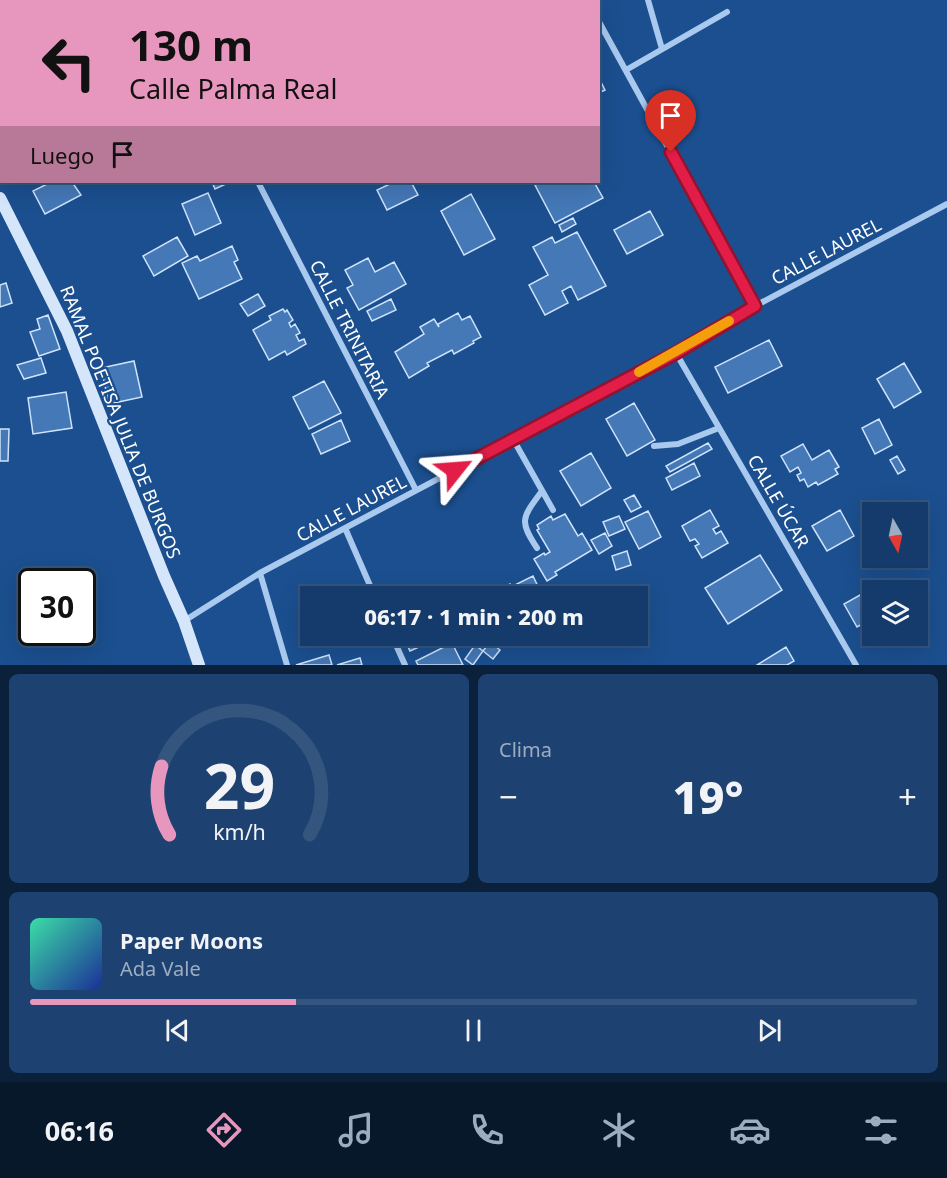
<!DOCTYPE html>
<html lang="es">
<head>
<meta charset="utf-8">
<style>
	:root { --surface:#143b6b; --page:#1d4271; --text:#f1f3f6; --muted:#9dadc1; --line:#33557e; --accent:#e797bd }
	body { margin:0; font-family:"Noto Sans",sans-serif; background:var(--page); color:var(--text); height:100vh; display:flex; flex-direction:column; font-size:22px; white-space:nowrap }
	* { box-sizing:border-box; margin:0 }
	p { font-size:20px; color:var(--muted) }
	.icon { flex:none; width:33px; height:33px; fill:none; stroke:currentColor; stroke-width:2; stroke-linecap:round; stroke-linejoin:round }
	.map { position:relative; height:665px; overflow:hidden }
	.panel { display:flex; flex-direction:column; gap:9px; padding:9px; background:#0b203b; flex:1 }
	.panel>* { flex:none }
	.hud { position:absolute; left:0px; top:0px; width:600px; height:183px; box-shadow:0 6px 24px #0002,0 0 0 2px var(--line); background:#e797bd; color:#111; overflow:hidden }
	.needle { width:39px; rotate:171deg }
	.fabs { position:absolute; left:862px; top:502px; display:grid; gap:12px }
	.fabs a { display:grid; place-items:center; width:66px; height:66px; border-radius:0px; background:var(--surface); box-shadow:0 6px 24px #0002,0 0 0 2px var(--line); font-size:30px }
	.speed { position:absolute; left:18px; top:568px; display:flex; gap:12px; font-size:30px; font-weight:700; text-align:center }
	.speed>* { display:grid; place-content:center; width:78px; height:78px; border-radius:50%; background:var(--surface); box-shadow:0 6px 24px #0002,0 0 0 2px var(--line); line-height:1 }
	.speed .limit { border:3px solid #111; border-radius:9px; background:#fff; color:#111 }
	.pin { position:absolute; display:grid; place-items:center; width:51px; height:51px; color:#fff; margin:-62px -26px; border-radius:50% 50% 50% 0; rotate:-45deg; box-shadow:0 0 6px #0007 }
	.pin .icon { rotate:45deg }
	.me { position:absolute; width:66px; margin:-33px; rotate:62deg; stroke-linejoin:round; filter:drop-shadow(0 0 4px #0008) }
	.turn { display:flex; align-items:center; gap:21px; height:126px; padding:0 30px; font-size:27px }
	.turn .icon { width:78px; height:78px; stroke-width:2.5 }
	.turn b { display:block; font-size:42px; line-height:51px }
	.then { display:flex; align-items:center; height:57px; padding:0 30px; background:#0003; gap:12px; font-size:22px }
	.big { font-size:45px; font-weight:800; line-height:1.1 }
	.panel .tile { flex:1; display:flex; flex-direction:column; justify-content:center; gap:9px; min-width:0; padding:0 21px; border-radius:9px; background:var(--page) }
	.panel .dial { align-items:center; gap:0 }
	.dial svg { height:156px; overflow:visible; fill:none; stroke:var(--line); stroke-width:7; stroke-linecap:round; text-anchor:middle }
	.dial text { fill:var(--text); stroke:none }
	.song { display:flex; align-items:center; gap:18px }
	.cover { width:72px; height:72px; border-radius:9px; background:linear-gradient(135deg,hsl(160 70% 55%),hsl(230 70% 35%)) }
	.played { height:6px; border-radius:3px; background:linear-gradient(90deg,var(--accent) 30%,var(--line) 30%) }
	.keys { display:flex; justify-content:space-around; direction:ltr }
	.heat { display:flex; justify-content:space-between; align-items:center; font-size:33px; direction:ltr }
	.panel .tiles { flex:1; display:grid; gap:9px; grid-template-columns:1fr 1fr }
	.tile:last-child { grid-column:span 2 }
	.trip { position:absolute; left:300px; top:586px; width:348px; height:60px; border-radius:0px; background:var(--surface); box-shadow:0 6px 24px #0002,0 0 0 2px var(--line); font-weight:800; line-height:60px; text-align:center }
	.tabs { display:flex; height:96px; justify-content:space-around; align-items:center; background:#08182b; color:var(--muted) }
	.tabs .icon { width:42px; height:42px }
	.tabs .active { color:var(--accent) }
	.tabs b { font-size:27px; color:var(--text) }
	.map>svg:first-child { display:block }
	.building { fill:#4478b7; stroke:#cfe3fa; stroke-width:1.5 }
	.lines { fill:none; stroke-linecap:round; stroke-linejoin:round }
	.street { stroke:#a9c9ee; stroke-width:6 }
	.secondary { stroke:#d6e6fa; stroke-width:12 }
	.route-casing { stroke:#92132f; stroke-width:15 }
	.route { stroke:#e11d48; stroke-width:10 }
	.slow { stroke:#f59e0b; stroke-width:10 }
	.labels { text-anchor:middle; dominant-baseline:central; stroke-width:4.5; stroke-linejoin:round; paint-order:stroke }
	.street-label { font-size:18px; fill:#fff; stroke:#1b4f8f }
</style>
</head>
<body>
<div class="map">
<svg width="947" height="665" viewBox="0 0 947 665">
	<rect width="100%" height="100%" fill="#1b4f8f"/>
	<path class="building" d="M206 0H245L242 2Z
		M598 76 605 90 598 93Z
		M51 182H72L81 195 45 214 33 191Z
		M212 182H225L226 184 215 189Z
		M394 182H411L418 195 387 210 377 190Z
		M542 182H594L603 198 555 223 535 185Z
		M208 193 221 223 195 235 182 204Z
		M471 194 495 239 464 255 441 211Z
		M650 211 663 235 627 254 614 230Z
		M573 218 576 224 562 232 559 225Z
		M577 232 606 286 578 300 571 286 562 291 568 303 545 315 529 285 548 275 533 247 552 237 555 243Z
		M177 237 188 256 154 276 143 256Z
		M232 246 238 260 234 262 242 279 199 299 182 263 197 256 200 261Z
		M368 258 375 272 394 262 406 284 359 310 347 288 353 285 345 270Z
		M6 283 12 303 0 307V285Z
		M258 294 265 306 248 316 240 304Z
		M391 299 396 310 372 321 367 311Z
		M283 309 285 312 287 310 293 320 289 323 291 327 295 324 300 333 296 335 299 341 304 339 306 344 287 355 285 351 269 360 253 330 271 320 269 316Z
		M458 313 462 320 470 316 481 337 473 341 474 343 454 354 452 350 427 363 429 366 409 378 395 352 424 334 420 327 434 319 439 327 438 324Z
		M48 315 60 349 39 356 30 332 40 329 37 319Z
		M769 340 782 366 728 393 715 367Z
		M41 358 46 373 24 379 17 365Z
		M134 361 142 397 109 404 101 368Z
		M904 363 921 392 894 408 877 379Z
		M324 381 341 413 309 429 293 397Z
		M66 392 72 428 33 434 28 398Z
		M634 403 655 440 627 456 606 419Z
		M879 419 892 445 875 454 862 428Z
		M341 420 350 441 321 454 312 434Z
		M0 429H9L8 461H0Z
		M708 443 712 449 670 472 666 466Z
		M803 444 812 460 829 450 839 467 835 469 838 474 818 485 816 482 808 487 804 479 800 481 797 475 801 473 798 467 790 472 781 456Z
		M591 453 611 488 581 506 560 471Z
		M897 456 905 470 898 474 890 460Z
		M694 463 700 476 672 490 666 478Z
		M634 495 641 507 631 512 624 500Z
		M710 510 719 526 713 529 716 534 721 531 728 543 702 558 695 546 699 544 695 539 690 541 682 526Z
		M840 510 854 536 827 551 812 526Z
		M648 511 661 537 639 549 625 522Z
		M565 514 578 536 582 533 592 550 555 572 557 575 547 581 534 559 544 553 545 555 550 552 537 530 539 529 537 525 551 516 553 520Z
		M619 516 625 529 609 536 603 522Z
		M605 533 612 546 599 554 591 540Z
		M627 551 631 565 616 570 612 556Z
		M760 555 782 590 728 624 705 588Z
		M533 576 542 595 538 597H494L492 592 510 584 511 587Z
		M885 581 891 591H873V618L857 627 844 604Z
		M403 636H422L426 644 410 651Z
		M490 642 500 650 493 659 483 651Z
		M452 643 463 665H418L416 661Z
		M475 645 483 651 473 665 465 659Z
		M786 647 794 661 787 665H757Z
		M329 655 332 665H296Z
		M360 658 362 665H337Z"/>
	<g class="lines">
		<path class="street" d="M588 0 589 2
			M648 0 662 49
			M598 20 755 306
			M626 70 727 12
			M258 182 416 490
			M676 353 856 665
			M513 439 553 510
			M654 446 678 444 719 428
			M345 528 375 597
			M537 548C518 520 523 517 542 491
			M260 573 287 665
			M184 621 260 573 676 353 755 306 947 204
			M392 636 405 665"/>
		<path class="secondary" d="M0 198 67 331 164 576 184 621 199 665"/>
	</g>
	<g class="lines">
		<g class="route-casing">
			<path id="route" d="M455 470 676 353 755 306 671 152"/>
		</g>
		<use href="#route" class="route"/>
		<path class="slow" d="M639 372 729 321"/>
	</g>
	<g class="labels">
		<g class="street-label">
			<text transform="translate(826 251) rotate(-28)">CALLE LAUREL</text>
			<text transform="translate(350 329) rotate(63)">CALLE TRINITARIA</text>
			<text transform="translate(121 422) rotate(68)">RAMAL POETISA JULIA DE BURGOS</text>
			<text transform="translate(779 501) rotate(60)">CALLE ÚCAR</text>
			<text transform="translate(351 508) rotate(-28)">CALLE LAUREL</text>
		</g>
	</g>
</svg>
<div class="fabs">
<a><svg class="needle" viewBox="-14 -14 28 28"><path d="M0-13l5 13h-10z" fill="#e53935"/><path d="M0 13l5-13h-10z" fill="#9dadc1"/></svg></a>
<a><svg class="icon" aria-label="layers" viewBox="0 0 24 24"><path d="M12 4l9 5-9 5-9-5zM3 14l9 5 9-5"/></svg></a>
</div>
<div class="speed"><div class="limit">30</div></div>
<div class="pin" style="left:671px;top:152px;background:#d93025"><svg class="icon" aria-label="arrive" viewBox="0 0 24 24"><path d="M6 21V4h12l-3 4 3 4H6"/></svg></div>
<svg class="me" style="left:455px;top:470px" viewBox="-20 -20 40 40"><path d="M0-17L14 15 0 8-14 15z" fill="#e11d48" stroke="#fff" stroke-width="4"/></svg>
<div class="trip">06:17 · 1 min · 200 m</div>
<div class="hud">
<div class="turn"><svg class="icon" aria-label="left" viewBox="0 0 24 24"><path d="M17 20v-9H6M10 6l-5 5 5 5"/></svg><div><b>130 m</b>Calle Palma Real</div></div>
<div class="then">Luego<svg class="icon" aria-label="arrive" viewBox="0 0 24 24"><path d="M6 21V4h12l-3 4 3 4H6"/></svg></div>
</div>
</div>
<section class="panel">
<div class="tiles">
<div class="tile dial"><svg viewBox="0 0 100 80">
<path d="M14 69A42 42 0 1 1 86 69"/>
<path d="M14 69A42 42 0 0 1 10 34" stroke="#e797bd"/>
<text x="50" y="56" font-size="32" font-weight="700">29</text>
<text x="50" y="72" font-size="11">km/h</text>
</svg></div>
<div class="tile"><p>Clima</p>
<div class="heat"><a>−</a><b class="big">19°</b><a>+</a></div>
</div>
<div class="tile">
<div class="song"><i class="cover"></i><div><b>Paper Moons</b><p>Ada Vale</p></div></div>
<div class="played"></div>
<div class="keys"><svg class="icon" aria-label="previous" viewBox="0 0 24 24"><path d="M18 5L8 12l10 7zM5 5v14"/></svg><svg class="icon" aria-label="pause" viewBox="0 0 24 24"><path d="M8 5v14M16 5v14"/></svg><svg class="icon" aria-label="next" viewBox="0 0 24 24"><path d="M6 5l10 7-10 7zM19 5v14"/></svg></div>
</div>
</div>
</section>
<nav class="tabs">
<b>06:16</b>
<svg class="icon active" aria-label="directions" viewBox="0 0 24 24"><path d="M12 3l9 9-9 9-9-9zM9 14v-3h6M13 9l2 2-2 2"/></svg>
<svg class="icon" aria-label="music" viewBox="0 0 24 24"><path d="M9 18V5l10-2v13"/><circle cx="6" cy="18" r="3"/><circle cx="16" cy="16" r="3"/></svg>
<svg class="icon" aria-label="phone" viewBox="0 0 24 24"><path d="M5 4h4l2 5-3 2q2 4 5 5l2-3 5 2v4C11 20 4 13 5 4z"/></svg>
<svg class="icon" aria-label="climate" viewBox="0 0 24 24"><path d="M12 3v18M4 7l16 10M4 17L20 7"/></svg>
<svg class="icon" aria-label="car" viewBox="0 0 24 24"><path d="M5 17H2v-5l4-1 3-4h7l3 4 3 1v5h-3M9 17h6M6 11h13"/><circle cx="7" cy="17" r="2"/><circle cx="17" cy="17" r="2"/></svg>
<svg class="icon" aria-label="filters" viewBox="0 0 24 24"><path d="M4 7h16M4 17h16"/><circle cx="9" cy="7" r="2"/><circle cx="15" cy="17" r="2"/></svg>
</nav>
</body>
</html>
